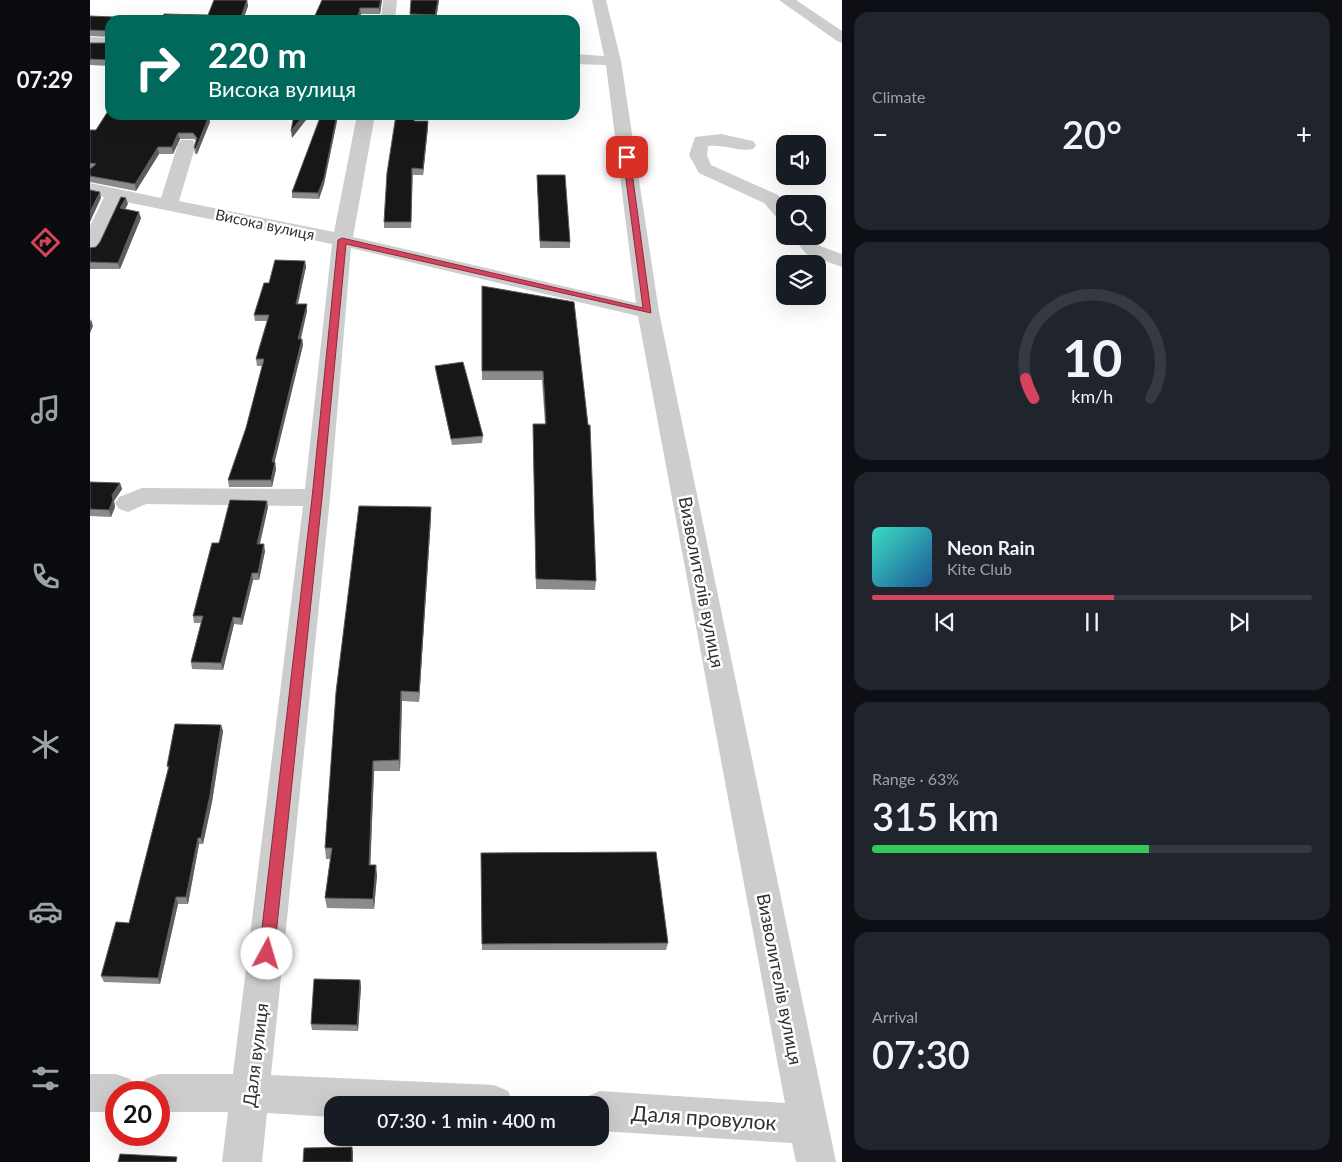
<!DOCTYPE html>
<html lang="en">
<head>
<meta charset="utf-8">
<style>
	:root { --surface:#171b24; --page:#20242c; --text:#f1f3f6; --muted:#9ea1a6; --line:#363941; --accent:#d5445d }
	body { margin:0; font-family:Lato,sans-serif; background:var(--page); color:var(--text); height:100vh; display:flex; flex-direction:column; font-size:19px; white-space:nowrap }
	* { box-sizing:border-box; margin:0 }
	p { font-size:16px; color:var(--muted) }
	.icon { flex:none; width:28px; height:28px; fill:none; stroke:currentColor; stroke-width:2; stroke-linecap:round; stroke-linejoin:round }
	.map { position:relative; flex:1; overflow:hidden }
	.details { display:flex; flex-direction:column; gap:12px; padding:12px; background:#0d0f14; width:500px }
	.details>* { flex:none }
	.hud { position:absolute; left:15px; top:15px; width:475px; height:105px; border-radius:15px; box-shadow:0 5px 20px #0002; background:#00695c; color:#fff; overflow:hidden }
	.buttons { position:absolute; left:686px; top:135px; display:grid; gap:10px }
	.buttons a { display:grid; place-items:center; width:50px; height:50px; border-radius:10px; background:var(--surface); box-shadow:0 5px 20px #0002; font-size:25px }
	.speed { position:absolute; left:15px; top:1081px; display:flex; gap:10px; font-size:25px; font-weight:700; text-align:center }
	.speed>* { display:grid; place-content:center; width:65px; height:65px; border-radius:50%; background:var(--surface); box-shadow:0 5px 20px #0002; line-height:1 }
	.speed .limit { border:8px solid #d22; background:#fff; color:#111 }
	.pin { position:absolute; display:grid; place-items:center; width:42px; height:42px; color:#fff; margin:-21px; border-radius:10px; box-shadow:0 2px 8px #0006 }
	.me { position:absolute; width:55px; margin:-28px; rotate:6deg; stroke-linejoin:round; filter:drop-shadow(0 0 4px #0008) }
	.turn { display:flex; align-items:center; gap:18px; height:105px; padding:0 20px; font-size:22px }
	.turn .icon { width:65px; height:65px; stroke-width:2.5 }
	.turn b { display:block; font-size:35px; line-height:42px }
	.big { font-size:38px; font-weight:600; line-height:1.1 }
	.details .card { flex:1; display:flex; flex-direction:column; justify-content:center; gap:8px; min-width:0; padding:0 18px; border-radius:15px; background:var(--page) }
	.details .dial { align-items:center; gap:0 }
	.dial svg { height:130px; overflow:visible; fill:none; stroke:var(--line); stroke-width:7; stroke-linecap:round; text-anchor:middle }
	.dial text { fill:var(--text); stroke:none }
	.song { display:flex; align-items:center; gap:15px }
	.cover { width:60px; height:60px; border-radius:8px; background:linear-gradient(135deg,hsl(170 70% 55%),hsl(210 70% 35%)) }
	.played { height:5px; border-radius:2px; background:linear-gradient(90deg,var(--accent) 55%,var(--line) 55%) }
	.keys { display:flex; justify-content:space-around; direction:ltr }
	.heat { display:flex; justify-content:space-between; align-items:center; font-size:28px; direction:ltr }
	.charge { height:8px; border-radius:4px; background:linear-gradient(90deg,#34c759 63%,var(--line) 0) }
	.trip { position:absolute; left:234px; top:1096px; width:285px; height:50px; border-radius:15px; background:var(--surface); box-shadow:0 5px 20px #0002; font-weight:600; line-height:50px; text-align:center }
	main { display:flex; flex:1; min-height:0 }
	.menu { display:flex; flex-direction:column; width:90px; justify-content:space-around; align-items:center; background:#090b0e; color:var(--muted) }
	.menu .icon { width:35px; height:35px }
	.menu .active { color:var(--accent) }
	.menu b { font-size:22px; color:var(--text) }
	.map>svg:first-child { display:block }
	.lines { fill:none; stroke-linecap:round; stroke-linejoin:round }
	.minor { fill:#cdcdcd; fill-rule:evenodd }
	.wall { fill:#8b8b8b }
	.shaded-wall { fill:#5d5d5d }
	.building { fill:#171717; stroke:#5d5d5d }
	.route { fill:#d5445d; stroke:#8a2c3c }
	.labels { text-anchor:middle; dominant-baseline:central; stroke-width:5; stroke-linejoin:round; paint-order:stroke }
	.far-street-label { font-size:15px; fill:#303030; stroke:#fff }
	.street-label { font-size:18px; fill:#303030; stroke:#fff }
	.near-street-label { font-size:21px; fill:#303030; stroke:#fff }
</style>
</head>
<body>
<main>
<nav class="menu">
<b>07:29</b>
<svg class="icon active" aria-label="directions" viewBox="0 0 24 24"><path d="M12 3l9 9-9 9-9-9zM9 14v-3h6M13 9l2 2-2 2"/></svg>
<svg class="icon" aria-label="music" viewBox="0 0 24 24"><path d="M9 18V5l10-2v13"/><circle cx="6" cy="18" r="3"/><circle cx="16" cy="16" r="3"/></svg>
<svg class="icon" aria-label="phone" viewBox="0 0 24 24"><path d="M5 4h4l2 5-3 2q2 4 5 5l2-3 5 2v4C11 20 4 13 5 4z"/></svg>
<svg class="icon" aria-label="climate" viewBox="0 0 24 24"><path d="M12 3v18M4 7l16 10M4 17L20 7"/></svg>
<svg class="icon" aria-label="car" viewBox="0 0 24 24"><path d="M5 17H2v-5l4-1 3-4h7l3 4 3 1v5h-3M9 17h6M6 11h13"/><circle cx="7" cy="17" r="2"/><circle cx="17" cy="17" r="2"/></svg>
<svg class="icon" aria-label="filters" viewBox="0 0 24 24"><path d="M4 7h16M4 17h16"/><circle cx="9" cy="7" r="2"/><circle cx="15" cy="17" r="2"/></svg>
</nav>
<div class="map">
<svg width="752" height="1162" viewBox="0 0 752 1162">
	<rect width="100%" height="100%" fill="#fff"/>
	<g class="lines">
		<path class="minor" d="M293 0H307L305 20H291Z
			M502 0H516L531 61 569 312 746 1162H706L702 1143 510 1131V1105H493L496 1097 510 1091 695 1103 548 316 261 248 240 498 181 1075 404 1085 418 1091 424 1105H242V1117L177 1113 172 1162H132L138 1112H69V1092H50L55 1079 69 1074H143L213 506 56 504 38 512 29 509 25 503 29 497 52 488 215 489 242 244 31 201 10 248 7 252 0 254V226L14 197 0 195V183L71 198 88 144 91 140H103L106 144 89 201 244 232 267 115H285L263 237 546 303 516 65 485 64V54L514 56Z
			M689 0H706L752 31V43L747 41Z
			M0 37 20 38V48L0 47Z
			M631 134 663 141 666 145 663 149C650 152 634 144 618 146L617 155 621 165 688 195 695 204V221L688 219 674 203 609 173 599 155 605 137Z
			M702 236H723L730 246 752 254V267L716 254Z
			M0 1074H26L40 1079 45 1092H26V1112H0Z"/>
	</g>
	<path class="wall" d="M157 0 158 6 153 20 20 37 0 36V16L72 19 118 15Z
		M292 0 290 14H271L223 20Z
		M321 0H349L346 20H320Z
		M0 43H20V66L0 65Z
		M20 115H110L120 122 107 154H105L104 148 106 141 104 139H90L83 154H69L46 191 0 182V130H6Z
		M247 115V121L234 184 229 199 202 198V192Z
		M324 121H338V127L333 175H323L321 228H294V222Z
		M447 175 480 242V248H450Z
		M38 204 35 209 51 218 30 269H0V248L6 247 10 242Z
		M215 261 216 267 208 304 217 311 211 339H212L213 345 184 462H185L186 469 182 487H139L138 480 156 428 172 366H167L166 359 177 321H165L164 315 179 283Z
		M392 286 484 302 506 581 505 590 446 589 443 433V424H455L452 380H392Z
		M345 366 393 436 392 443 362 445 346 373Z
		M0 482 30 483 32 489 24 501 25 507 21 517 0 516Z
		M178 507 170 544 175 551 169 580H163L152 625 144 624 133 670 102 669 101 662 111 623H104L103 616 129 543Z
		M341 507V517L329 702 312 701 310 771H284L280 865 287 875 284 909 237 908 235 898 240 859H236L235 848Z
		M131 725 133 731 122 802 113 844H109L98 904H88L70 984 14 982 11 976 39 923 78 769 77 766Z
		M391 853 578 943 576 950H392Z
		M270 980 271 987 268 1031 222 1030 221 1024Z"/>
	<path class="shaded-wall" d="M157 0 158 6 153 20H150Z
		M291 0H292L290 14 289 8Z
		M348 0H349L346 20 345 15Z
		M270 8 271 14 269 20H267Z
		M214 115H220L202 138 201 131Z
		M247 115V121L234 184 229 199 228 193Z
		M119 116 120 122 107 154 106 148Z
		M338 121V127L333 175V169Z
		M88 133 90 139 83 154 82 147Z
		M68 147 69 154 46 191 45 184Z
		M10 192 11 198 0 222V212Z
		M36 198 38 204 32 214 30 208Z
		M49 212 51 218 30 269 28 263Z
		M215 261 216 267 206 311V304Z
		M217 304V311L209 345 208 339Z
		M1 319 3 326 0 333V322Z
		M212 339 213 345 183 469 182 462Z
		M185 462 186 469 182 487 181 480Z
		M30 483 32 489 24 501 25 507 21 517 19 510 22 495Z
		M177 501 178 507 168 551 167 544Z
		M341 507V517L329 702V692Z
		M174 544 175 551 169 580 168 573Z
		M162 573 163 580 152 625 151 618Z
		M143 617 144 624 133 670 131 663Z
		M311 691 312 701 310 771 309 760Z
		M131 725 133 731 122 802 113 844 111 838Z
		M283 761 284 771 280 875 279 865Z
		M108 838 109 844 98 904 96 897Z
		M286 865 287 875 284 909 283 899Z
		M86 897 88 904 70 984 68 978Z
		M270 980 271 987 268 1031 267 1025Z
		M262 1147 263 1152V1162H262Z"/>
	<path class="building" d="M124 0H157L150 20H20V31L0 30V16L72 19 74 14 118 15Z
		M232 0H291L289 8H270L267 20H223Z
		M321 0H348L345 15 320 14Z
		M0 43H20V60L0 59Z
		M20 108V115L119 116 106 148H104L107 138 103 133H88L82 147H68L45 184 0 176V169L6 164 0 163V130H6Z
		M204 115H214L201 131Z
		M231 115H247L234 178 228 193 202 192Z
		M306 115H324V121H338L333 169 322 168 321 222H294L297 173Z
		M447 175H475L480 242 450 241Z
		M0 190 10 192 0 212Z
		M31 197 36 198 30 208 49 212 28 263 0 262V248L6 247 10 242Z
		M185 260 215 261 206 304H217L208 339H212L182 462H185L181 480H138L156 428 174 359H166L179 315H164L174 283H179Z
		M392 286 484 302 498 425H500L506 581 446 579 443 424H456L453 371H392Z
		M373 362 393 436 361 439 345 366Z
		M0 482 30 483 22 495 23 500 19 510 0 509Z
		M140 500 177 501 167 544H174L168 573H162L151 618 143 617 131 663 101 662 113 616H103L122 543H129Z
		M269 506 341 507 329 692 311 691 309 760 283 761 279 865H286L283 899 235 898 242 848H235L246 692Z
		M85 724 131 725 120 795 111 838H108L96 897H86L68 978 11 976 26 922 39 923 79 766H77Z
		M566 852 578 943 392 944 391 853Z
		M224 979 270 980 267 1025 221 1024Z
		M262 1147V1162H213L214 1148Z
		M30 1154 87 1157 86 1162H28Z"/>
	<path class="route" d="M537 155 540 157 561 313 256 244 232 498 184 954 182 959 177 961 171 959 169 954 222 498 248 240 252 238 553 308 533 157Z"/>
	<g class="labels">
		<g class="far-street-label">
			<text transform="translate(175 224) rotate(12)">Висока вулиця</text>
		</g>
		<g class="street-label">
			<text transform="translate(612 582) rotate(79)">Визволителів вулиця</text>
			<text transform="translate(690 979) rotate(79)">Визволителів вулиця</text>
			<text transform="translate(165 1055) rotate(-83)">Даля вулиця</text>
		</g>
		<g class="near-street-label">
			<text transform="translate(614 1117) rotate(4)">Даля провулок</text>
		</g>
	</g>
</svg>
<div class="buttons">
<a><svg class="icon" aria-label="sound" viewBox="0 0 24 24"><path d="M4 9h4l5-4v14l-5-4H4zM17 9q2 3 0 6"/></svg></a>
<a><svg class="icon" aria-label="search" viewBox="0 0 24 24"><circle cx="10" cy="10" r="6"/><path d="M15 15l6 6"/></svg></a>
<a><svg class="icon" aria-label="layers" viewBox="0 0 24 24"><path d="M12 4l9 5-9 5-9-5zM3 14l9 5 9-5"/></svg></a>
</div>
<div class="speed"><div class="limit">20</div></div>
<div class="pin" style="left:537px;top:157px;background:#d93025"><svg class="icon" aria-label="arrive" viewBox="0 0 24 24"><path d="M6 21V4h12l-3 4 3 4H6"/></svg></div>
<svg class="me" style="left:177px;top:954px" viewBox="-20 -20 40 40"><circle r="19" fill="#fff"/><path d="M0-13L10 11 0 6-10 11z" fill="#d5445d"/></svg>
<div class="trip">07:30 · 1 min · 400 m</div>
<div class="hud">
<div class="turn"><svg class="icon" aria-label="right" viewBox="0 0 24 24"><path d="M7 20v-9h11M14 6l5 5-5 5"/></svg><div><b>220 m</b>Висока вулиця</div></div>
</div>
</div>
<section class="details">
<div class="card"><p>Climate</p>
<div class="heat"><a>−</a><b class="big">20°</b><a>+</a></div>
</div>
<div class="card dial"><svg viewBox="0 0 100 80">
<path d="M14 69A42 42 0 1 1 86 69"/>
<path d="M14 69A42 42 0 0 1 9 57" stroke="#d5445d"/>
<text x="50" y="56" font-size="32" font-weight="700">10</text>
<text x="50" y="72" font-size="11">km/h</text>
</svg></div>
<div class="card">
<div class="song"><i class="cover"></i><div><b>Neon Rain</b><p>Kite Club</p></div></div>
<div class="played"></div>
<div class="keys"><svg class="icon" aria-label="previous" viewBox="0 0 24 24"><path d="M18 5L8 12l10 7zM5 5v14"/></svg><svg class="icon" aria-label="pause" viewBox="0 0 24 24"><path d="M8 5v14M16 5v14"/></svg><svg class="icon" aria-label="next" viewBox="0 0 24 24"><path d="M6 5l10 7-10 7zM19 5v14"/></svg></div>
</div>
<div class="card"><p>Range · 63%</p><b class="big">315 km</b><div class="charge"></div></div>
<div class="card"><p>Arrival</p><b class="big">07:30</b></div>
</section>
</main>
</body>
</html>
